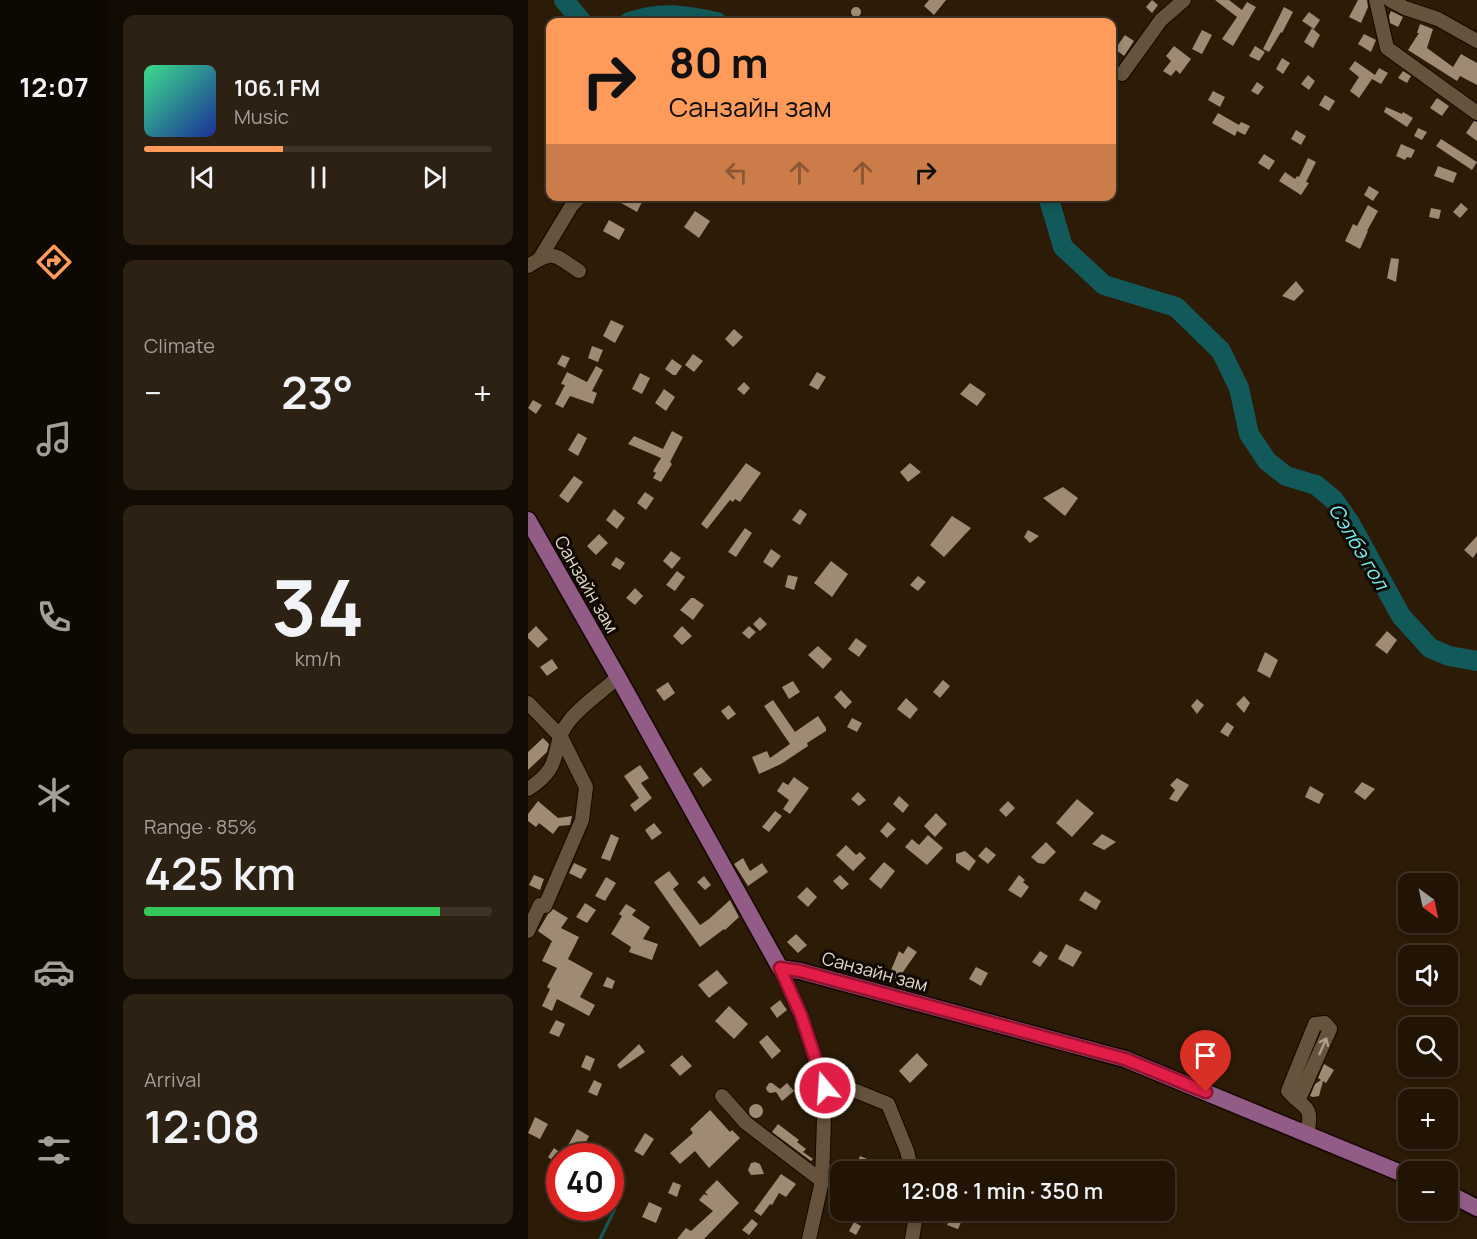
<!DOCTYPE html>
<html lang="en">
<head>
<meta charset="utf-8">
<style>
	:root { --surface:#211405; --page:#2d2113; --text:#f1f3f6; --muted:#a29e9a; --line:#3e3327; --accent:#ff9b5a }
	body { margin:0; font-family:Manrope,sans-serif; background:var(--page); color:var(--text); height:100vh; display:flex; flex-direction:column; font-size:22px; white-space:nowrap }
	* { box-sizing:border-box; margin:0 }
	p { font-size:20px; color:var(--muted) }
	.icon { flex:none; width:33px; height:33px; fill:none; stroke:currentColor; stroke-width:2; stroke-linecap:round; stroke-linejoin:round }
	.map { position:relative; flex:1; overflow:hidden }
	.drawer { display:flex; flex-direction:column; gap:15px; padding:15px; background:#120b03; width:420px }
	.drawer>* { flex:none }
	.guide { position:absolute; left:18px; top:18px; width:570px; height:183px; border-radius:12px; box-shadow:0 3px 9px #0003,0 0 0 2px var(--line); background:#ff9b5a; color:#111; overflow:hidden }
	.needle { width:39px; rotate:147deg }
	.buttons { position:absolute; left:870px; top:873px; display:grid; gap:12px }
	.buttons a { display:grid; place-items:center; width:60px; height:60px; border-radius:12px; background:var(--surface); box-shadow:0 3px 9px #0003,0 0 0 2px var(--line); font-size:30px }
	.speed { position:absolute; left:18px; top:1143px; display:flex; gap:12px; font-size:30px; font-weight:700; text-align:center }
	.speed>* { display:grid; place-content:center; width:78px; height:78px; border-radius:50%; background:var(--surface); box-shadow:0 3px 9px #0003,0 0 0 2px var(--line); line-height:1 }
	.speed .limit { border:9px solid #d22; background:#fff; color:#111 }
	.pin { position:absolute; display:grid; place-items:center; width:51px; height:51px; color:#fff; margin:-62px -26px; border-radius:50% 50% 50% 0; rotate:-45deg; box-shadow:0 0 6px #0007 }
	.pin .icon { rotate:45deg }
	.me { position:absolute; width:66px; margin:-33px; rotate:342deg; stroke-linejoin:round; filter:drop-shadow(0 0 4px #0008) }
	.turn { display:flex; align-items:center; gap:21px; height:126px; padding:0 24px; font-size:27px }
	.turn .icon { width:78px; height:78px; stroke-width:2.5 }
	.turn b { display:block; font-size:42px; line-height:51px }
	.lanes { display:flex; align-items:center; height:57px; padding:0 24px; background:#0003; justify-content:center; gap:30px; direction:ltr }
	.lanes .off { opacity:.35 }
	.big { font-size:45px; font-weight:600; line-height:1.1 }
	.drawer .widget { flex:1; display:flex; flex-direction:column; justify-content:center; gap:9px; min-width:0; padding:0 21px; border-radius:12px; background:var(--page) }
	.drawer .dial { align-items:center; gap:0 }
	.dial b { font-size:78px; line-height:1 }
	.song { display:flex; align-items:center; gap:18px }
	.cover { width:72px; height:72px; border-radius:9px; background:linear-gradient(135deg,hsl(150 70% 55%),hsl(230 70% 35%)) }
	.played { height:6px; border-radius:3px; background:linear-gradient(90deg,var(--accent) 40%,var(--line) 40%) }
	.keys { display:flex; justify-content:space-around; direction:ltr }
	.heat { display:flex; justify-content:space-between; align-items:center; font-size:33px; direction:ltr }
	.charge { height:9px; border-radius:4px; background:linear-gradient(90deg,#34c759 85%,var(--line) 0) }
	.trip { position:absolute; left:302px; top:1161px; width:345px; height:60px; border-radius:12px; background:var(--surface); box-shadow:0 3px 9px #0003,0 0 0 2px var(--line); font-weight:600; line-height:60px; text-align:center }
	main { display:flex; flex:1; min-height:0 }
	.dock { display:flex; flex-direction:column; width:108px; justify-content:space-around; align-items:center; background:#0d0802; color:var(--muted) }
	.dock .icon { width:42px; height:42px }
	.dock .selected { color:var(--accent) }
	.dock b { font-size:27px; color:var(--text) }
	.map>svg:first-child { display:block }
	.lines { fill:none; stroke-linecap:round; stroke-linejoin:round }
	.stream { stroke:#12595a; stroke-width:3 }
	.river { stroke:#12595a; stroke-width:20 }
	.building { fill:#9f8a73 }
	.minor-casing { stroke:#140600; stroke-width:16 }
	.major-casing { stroke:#140600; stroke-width:19 }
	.minor { stroke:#66533d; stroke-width:14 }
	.major { stroke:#935c87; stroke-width:16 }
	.oneway { stroke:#ab9c8b }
	.route-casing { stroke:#92132f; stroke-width:15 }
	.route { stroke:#e11d48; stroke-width:10 }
	.labels { text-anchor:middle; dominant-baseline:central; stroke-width:6; stroke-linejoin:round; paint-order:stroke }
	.street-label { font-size:18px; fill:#e3d8cb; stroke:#0f0802 }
	.water-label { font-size:20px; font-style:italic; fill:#6fedef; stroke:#0f0802 }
</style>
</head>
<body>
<main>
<nav class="dock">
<b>12:07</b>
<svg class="icon selected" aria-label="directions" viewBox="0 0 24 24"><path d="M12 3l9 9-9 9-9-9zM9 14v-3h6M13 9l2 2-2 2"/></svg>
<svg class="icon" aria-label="music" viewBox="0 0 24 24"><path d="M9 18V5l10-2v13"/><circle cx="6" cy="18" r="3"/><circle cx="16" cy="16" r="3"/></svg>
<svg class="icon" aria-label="phone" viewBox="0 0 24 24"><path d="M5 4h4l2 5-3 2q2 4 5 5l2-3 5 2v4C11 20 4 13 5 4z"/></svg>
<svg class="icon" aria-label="climate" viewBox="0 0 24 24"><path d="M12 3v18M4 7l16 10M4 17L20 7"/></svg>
<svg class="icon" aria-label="car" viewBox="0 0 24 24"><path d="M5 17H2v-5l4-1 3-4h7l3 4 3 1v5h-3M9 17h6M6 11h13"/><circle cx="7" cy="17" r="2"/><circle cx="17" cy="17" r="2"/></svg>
<svg class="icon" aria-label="filters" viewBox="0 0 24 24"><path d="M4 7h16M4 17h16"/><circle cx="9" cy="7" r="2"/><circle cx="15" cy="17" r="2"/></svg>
</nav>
<section class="drawer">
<div class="widget">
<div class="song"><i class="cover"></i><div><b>106.1 FM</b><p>Music</p></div></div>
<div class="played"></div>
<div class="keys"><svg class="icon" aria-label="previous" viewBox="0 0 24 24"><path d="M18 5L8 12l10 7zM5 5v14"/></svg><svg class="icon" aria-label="pause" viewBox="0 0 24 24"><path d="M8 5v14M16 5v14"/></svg><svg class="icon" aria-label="next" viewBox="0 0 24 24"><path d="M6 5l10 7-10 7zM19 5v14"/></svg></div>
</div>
<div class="widget"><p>Climate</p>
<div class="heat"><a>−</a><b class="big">23°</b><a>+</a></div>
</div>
<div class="widget dial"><b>34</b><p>km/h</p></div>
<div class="widget"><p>Range · 85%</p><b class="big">425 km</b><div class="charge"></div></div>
<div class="widget"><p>Arrival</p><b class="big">12:08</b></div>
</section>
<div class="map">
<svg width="949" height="1239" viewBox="0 0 949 1239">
	<rect width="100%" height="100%" fill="#2c1b07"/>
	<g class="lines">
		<path class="stream" d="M72 1239 87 1209"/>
		<path class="river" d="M36 0 54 22
			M101 22C135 11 155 15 189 22
			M520 196 535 247 576 285 648 307 693 351 711 388 721 434 739 461 758 476 788 485 806 500 822 523 873 616 902 648 921 656 949 661"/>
	</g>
	<path class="building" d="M401 0H418L406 15 396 6Z
		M624 0 630 5 624 13 618 7Z
		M687 0H701L714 10 719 2 728 7 705 46 694 39 709 17Z
		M830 0H839L840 7 833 23 821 17Z
		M323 12a5 5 0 1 1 10 0a5 5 0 1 1-10 0Z
		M756 7 765 12 754 33 753 32 741 52 735 49Z
		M863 11 875 17 870 27 862 23 861 16Z
		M781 12 792 20 786 29 774 21Z
		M892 24 905 29 899 48 925 67 933 54 949 63V85L932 76 929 81 880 50 891 33H889Z
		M784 28 792 35 785 48 776 42Z
		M674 30 684 35 674 54 664 49Z
		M836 34 848 40 843 52 830 44Z
		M597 35 606 41 596 56 587 49Z
		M646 46 663 59 652 74 648 70 643 76 635 71 643 61 638 56Z
		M727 46 737 52 731 61 721 56Z
		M754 58 762 63 755 74 748 69Z
		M827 61 847 75 851 68 860 73 853 84 844 79 831 98 822 91 831 77 821 69Z
		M875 71 883 76 879 83 870 78Z
		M780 75 787 81 781 90 773 84Z
		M729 82 736 87 730 95 723 91Z
		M685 91 697 97 692 107 680 100Z
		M797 95 807 101 801 111 791 105Z
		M909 98 921 106 914 116 902 108Z
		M858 107 874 114 875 112 885 118 879 127 856 112Z
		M690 113 711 125 713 122 722 126 717 135 709 131 707 136 684 123Z
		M946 121 949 122V141L938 133Z
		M890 128 899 132 894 140 886 136Z
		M768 130 778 136 773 145 763 139Z
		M913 139 949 162 944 170 908 146Z
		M873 144 887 150 883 158 879 157 877 160 868 156Z
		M736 154 747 161 741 170 730 163Z
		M780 158 788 162 778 182 781 183 773 195 751 181 757 172 767 179 769 176 771 177Z
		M910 166 929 173 925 183 906 176Z
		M841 186 851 192 845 201 836 195Z
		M81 196H117L109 212Z
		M933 203 940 209 932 218 925 212Z
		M840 205 850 211 839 231H840L832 249 817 241 825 224 829 226Z
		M903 208 913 210 911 219 901 217Z
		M167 211 182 221 171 238 156 227Z
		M81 220 97 229 91 240 75 231Z
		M863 258 871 259 868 282 859 278Z
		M768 281 776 291 766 301 754 296Z
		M83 320 96 326 87 343 75 336Z
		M206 329 215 337 205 347 197 339Z
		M64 346 75 350 70 362 60 358Z
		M165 354 175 361 166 372 157 365Z
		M34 355 42 358 37 368 29 364Z
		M144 359 154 366 148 375H145L137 369Z
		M68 366 75 370 64 391 69 393 65 404 42 396 35 408 27 404 37 385 33 384 39 372 59 382Z
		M289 372 298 377 290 390 281 385Z
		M112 373 122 378 114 394 104 389Z
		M216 382 222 388 216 395 209 389Z
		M442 383 458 394 449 406 432 394Z
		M136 389 147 397 138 411 127 403Z
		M5 400 14 405 8 414 0 408Z
		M144 431 155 437 142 462 144 464 133 482 125 478 128 473 125 471 133 458 100 444 106 436 135 449Z
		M50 433 59 438 50 456 40 450Z
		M218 463 233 473 212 502 207 499 205 502 202 500 179 529 173 524Z
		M382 463 393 472 380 482 372 472Z
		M46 476 55 482 40 503 31 496Z
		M535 487 550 498 537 516 515 498Z
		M117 492 126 498 118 510 109 503Z
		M86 509 97 518 89 529 78 520Z
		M272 509 279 514 272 525 264 520Z
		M424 516 443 528 416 557 402 545Z
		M217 528 224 533 208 557 200 552Z
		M500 530 511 536 502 543 496 537Z
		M71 534 80 543 68 555 59 546Z
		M949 536V552L945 558 936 550Z
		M243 549 253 556 244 568 235 562Z
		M143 551 153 558 144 569 135 561Z
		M88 557 97 563 92 570 83 565Z
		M303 561 320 574 304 597 286 583Z
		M149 571 157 577 147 591 138 585Z
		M260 575 270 577 266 590 257 587Z
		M390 576 398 582 390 591 382 585Z
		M107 588 115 596 107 605 98 598Z
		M163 598H166L176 605 165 620 152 610Z
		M232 617 239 624 232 631 225 624Z
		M8 626 20 639 10 648 0 638V634Z
		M154 626 164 636 154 645 145 636Z
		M221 626 228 632 221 639 214 633Z
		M859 631 869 640 859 654 847 645Z
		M328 638 339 646 331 657 320 649Z
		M290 646 304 659 295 669 280 655Z
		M737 652 750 660 742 678 729 671Z
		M24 659 30 668 19 676 12 667Z
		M415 680 422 686 412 698 405 692Z
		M265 681 272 692 261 699 254 687Z
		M140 682 147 693 136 701 128 690Z
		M313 690 324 702 317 709 306 697Z
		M716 696 722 703 716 713 708 704Z
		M378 698 390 709 382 719 369 709Z
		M669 699 676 705 669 714 663 706Z
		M245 700 267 732 290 716 298 728V731L279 743 280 746 253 764 231 774 224 757 239 751 242 758 262 744 236 706Z
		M201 705 208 714 200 720 193 711Z
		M324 718 334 723 329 732 319 727Z
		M699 722 706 727 700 737 692 732Z
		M15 738 21 744 19 752 0 770V752Z
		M112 765 121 778 113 783 124 798 107 812 102 805 111 798 96 776Z
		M173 767 184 780 175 787 165 774Z
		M266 777 281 788 262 814 255 809 261 800 249 791 255 782 260 785Z
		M649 778 661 785 649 802 641 799 647 790 642 785Z
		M834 782 847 789 837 800 826 792Z
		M782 786 796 794 791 804 777 797Z
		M330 792 338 800 331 806 323 799Z
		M371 796 381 805 375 813 365 804Z
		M549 799 566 813 544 837 528 823Z
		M10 801 30 818 44 816 42 825 31 826 25 834 11 823 8 827 0 821V814Z
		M480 801 487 808 478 817 471 810Z
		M247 811 254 816 241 832 234 827Z
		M408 813 419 824 407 837 396 826Z
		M360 822 368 829 359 838 352 831Z
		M126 823 134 833 124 840 117 830Z
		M83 834 91 838 82 861 73 858Z
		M574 834 588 842 576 850 564 844Z
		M400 835 415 848 399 865 377 847 384 839 391 845Z
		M518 842 528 852 516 864 510 863 503 857Z
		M318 845 328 855 332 852 338 858 325 871 308 855Z
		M458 847 468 855 460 864 450 856Z
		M437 851 448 861 441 871 428 862V854Z
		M215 858 222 871 234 863 240 872 220 886 206 864Z
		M356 862 367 871 353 889 341 879Z
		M46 863 59 869 53 879 41 873Z
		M141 871 151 884 145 889 172 925 181 919 202 900 211 917 197 930 196 929 172 947 126 882Z
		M6 875 16 879 12 890 1 885Z
		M312 875 321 884 314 890 305 881Z
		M491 875 497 880 495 882 501 887 493 898 480 890Z
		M176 876 183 885 177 890 169 882Z
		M78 877 88 883 77 901 67 896Z
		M279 887 289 897 280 907 269 897Z
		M557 891 573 901 568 910 551 900Z
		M57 903 68 910 59 923 48 917Z
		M98 904 108 910 104 915 122 927 115 939 130 944 124 960 101 952 103 947 83 934 94 916 91 914Z
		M25 909 40 918 33 928 51 937 40 959 65 973 52 997 67 1005 61 1016 29 999 24 1011 14 1006 22 989 19 987 29 968 14 961 24 941 10 931 20 914Z
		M268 934 279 945 270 953 259 942Z
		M538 944 554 952 545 967 530 959Z
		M380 946 389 952 370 979 361 975 371 951 375 954Z
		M512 951 520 956 512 967 504 962Z
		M448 967 460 973 453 986 441 979Z
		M189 970 200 983 181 998 170 985Z
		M79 977 87 981 84 989 75 986Z
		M252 1000 259 1010 249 1018 242 1008Z
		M201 1006 220 1024 206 1039 187 1021Z
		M28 1020 37 1024 31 1037 21 1033Z
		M239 1035 253 1051 244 1059 231 1042Z
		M111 1044 117 1052 92 1069 89 1065Z
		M389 1053 400 1065 382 1083 371 1071Z
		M58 1055 67 1059 62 1071 53 1067Z
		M154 1055 164 1066 152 1076 142 1065Z
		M796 1064 806 1070 798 1083 795 1081 791 1096 785 1097 782 1096 787 1084 793 1080 790 1078Z
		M66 1080 74 1084 69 1096 60 1092Z
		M241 1083H244L252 1089 259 1083 266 1091 254 1101 248 1092 242 1093 239 1091 238 1088Z
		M221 1111a7 7 0 1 1 14 0a7 7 0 1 1-14 0Z
		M182 1110 202 1132 204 1130 212 1138 181 1168 167 1151 152 1164 142 1153 165 1133 162 1129Z
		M7 1117 20 1124 12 1139 0 1133Z
		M250 1124 271 1140 269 1142 278 1149 275 1152 285 1159 283 1161 244 1132Z
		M49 1129 61 1136 51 1156 37 1151Z
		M117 1133 126 1139 115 1156 106 1151Z
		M26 1148 34 1154 28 1163 20 1157Z
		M332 1156 369 1171V1172H326Z
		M223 1163 227 1162 232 1164 236 1174 223 1175 220 1170Z
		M253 1174 268 1184 258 1197 251 1193 244 1205 242 1204 233 1216 226 1211Z
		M189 1180 211 1203 176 1239H149L158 1228 163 1231 185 1211 171 1200 176 1194 180 1196 177 1192Z
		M145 1182 153 1185 149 1197 140 1193Z
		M121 1202 134 1208 128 1223 114 1217Z
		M313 1210 321 1213 322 1223 313 1220 311 1217Z
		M426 1210 437 1213 430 1229 419 1225Z
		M224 1219 230 1224 221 1235 214 1230Z
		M326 1222 333 1226 328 1235 321 1231Z"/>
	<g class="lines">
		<g class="minor-casing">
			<path id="minor" d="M848 0 859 48 949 113
				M862 0 877 8 910 19 949 41
				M594 74 633 20 656 0
				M12 258 44 205 53 196
				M0 266C27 249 26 255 51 271
				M0 703 33 737 58 787 54 820 17 906 12 905 0 931
				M0 789C39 765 20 746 42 720 55 704 75 691 90 677
				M252 968 273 1015 297 1088 294 1181 281 1239
				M297 1088 318 1087 360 1104 379 1151 384 1172
				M194 1096 218 1123 294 1181
				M771 1099 802 1029 797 1023 787 1024 760 1091C776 1110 786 1103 779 1134
				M384 1239 389 1210"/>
		</g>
		<g class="major-casing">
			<path id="major" d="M0 520 90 677 252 968 272 971 597 1059 880 1176
				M920 1193 949 1208"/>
		</g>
		<use href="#minor" class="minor"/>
		<use href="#major" class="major"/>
	</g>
	<defs><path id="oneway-shaft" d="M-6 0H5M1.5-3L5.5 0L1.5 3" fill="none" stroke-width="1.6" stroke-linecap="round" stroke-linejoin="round" transform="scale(1.5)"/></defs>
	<use class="oneway" href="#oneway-shaft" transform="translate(795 1046) rotate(-66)"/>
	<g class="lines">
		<g class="route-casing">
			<path id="route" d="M297 1088 273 1015 252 968 272 971 597 1059 678 1092"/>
		</g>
		<use href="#route" class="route"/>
	</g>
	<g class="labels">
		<g class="street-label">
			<text transform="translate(59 584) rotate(60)">Санзайн зам</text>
			<text transform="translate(347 971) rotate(15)">Санзайн зам</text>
		</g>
		<g class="water-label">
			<text transform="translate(831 546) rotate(59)">Сэлбэ гол</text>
		</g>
	</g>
</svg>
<div class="buttons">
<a><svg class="needle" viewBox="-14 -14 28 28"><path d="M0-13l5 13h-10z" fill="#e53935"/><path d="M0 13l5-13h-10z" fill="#a29e9a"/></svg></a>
<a><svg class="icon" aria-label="sound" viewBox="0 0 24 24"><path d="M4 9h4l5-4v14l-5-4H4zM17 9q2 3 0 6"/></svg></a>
<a><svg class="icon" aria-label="search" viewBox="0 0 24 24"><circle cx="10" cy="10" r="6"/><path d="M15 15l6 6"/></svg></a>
<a>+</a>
<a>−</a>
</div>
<div class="speed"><div class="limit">40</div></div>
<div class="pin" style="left:678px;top:1092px;background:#d93025"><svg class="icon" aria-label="arrive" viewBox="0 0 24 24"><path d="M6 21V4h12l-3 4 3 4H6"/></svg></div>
<svg class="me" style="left:297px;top:1088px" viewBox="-20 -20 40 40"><circle r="17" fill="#e11d48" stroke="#fff" stroke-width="3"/><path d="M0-11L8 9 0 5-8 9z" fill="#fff"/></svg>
<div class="trip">12:08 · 1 min · 350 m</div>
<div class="guide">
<div class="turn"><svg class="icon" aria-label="right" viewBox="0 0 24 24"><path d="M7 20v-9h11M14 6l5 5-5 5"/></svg><div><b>80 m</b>Санзайн зам</div></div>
<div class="lanes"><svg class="icon off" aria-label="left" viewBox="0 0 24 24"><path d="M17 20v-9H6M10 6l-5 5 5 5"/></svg><svg class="icon off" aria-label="ahead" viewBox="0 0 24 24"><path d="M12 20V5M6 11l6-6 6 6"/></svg><svg class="icon off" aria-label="ahead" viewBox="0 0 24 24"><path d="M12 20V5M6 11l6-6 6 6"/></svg><svg class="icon" aria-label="right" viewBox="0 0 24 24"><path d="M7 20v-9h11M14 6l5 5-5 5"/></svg></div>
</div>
</div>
</main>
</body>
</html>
